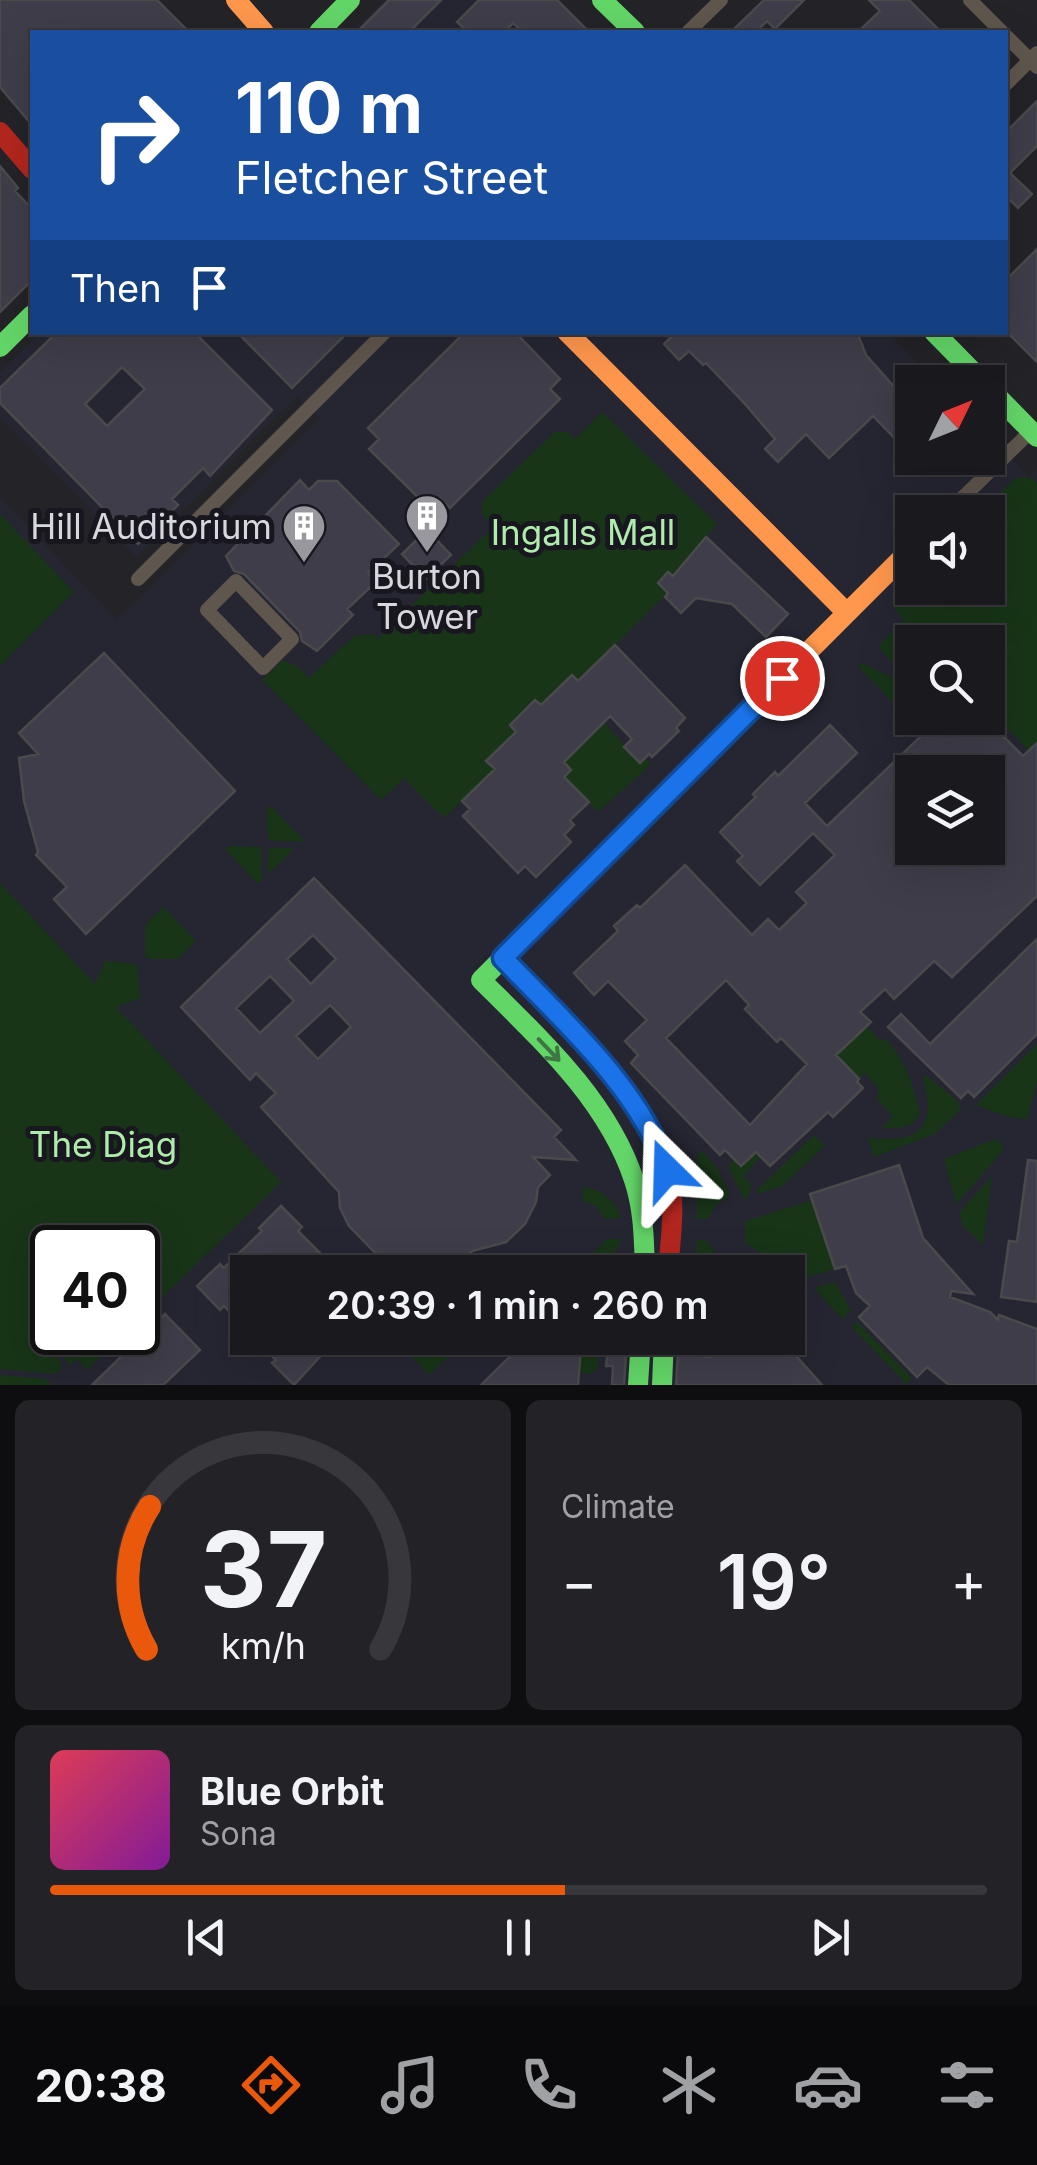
<!DOCTYPE html>
<html lang="en">
<head>
<meta charset="utf-8">
<style>
	:root { --surface:#1a1a1e; --page:#232327; --text:#f1f3f6; --muted:#9fa1a4; --line:#38383c; --accent:#ea580c }
	body { margin:0; font-family:Inter,sans-serif; background:var(--page); color:var(--text); height:100vh; display:flex; flex-direction:column; font-size:38px; white-space:nowrap }
	* { box-sizing:border-box; margin:0 }
	p { font-size:32px; color:var(--muted) }
	.icon { flex:none; width:55px; height:55px; fill:none; stroke:currentColor; stroke-width:2; stroke-linecap:round; stroke-linejoin:round }
	.map { position:relative; height:1385px; overflow:hidden }
	.side { display:flex; flex-direction:column; gap:15px; padding:15px; background:#0e0e10; flex:1 }
	.side>* { flex:none }
	.top-card { position:absolute; left:30px; top:30px; width:978px; height:305px; border-radius:0px; box-shadow:0 10px 40px #0002,0 0 0 2px var(--line); background:#1a4fa0; color:#fff; overflow:hidden }
	.needle { width:65px; rotate:47deg }
	.buttons { position:absolute; left:895px; top:365px; display:grid; gap:20px }
	.buttons a { display:grid; place-items:center; width:110px; height:110px; border-radius:0px; background:var(--surface); box-shadow:0 10px 40px #0002,0 0 0 2px var(--line); font-size:50px }
	.speed { position:absolute; left:30px; top:1225px; display:flex; gap:20px; font-size:50px; font-weight:700; text-align:center }
	.speed>* { display:grid; place-content:center; width:130px; height:130px; border-radius:50%; background:var(--surface); box-shadow:0 10px 40px #0002,0 0 0 2px var(--line); line-height:1 }
	.speed .limit { border:5px solid #111; border-radius:15px; background:#fff; color:#111 }
	.pin { position:absolute; display:grid; place-items:center; width:85px; height:85px; color:#fff; margin:-42px; border:5px solid #fff; border-radius:50%; box-shadow:0 2px 10px #0007 }
	.me { position:absolute; width:110px; margin:-55px; rotate:338deg; stroke-linejoin:round; filter:drop-shadow(0 0 8px #0008) }
	.turn { display:flex; align-items:center; gap:35px; height:210px; padding:0 40px; font-size:45px }
	.turn .icon { width:130px; height:130px; stroke-width:2.5 }
	.turn b { display:block; font-size:70px; line-height:85px }
	.then { display:flex; align-items:center; height:95px; padding:0 40px; background:#0003; gap:20px; font-size:38px }
	.big { font-size:75px; font-weight:600; line-height:1.1 }
	.side .widget { flex:1; display:flex; flex-direction:column; justify-content:center; gap:15px; min-width:0; padding:0 35px; border-radius:15px; background:var(--page) }
	.side .dial { align-items:center; gap:0 }
	.dial svg { height:260px; overflow:visible; fill:none; stroke:var(--line); stroke-width:7; stroke-linecap:round; text-anchor:middle }
	.dial text { fill:var(--text); stroke:none }
	.song { display:flex; align-items:center; gap:30px }
	.cover { width:120px; height:120px; border-radius:15px; background:linear-gradient(135deg,hsl(350 70% 55%),hsl(290 70% 35%)) }
	.played { height:10px; border-radius:5px; background:linear-gradient(90deg,var(--accent) 55%,var(--line) 55%) }
	.keys { display:flex; justify-content:space-around; direction:ltr }
	.heat { display:flex; justify-content:space-between; align-items:center; font-size:55px; direction:ltr }
	.side .tiles { flex:1; display:grid; gap:15px; grid-template-columns:1fr 1fr }
	.widget:last-child { grid-column:span 2 }
	.trip { position:absolute; left:230px; top:1255px; width:575px; height:100px; border-radius:0px; background:var(--surface); box-shadow:0 10px 40px #0002,0 0 0 2px var(--line); font-weight:600; line-height:100px; text-align:center }
	.tabs { display:flex; height:160px; justify-content:space-around; align-items:center; background:#0a0a0c; color:var(--muted) }
	.tabs .icon { width:70px; height:70px }
	.tabs .selected { color:var(--accent) }
	.tabs b { font-size:45px; color:var(--text) }
	.map>svg:first-child { display:block }
	.built { fill:#262633; fill-rule:evenodd }
	.green { fill:#183518 }
	.building { fill:#3e3d49; stroke:#4a4a4d; stroke-width:2.5; fill-rule:evenodd }
	.lines { fill:none; stroke-linecap:round; stroke-linejoin:round }
	.street { stroke:#5f564d; stroke-width:14 }
	.fast { stroke:#63d668; stroke-width:20 }
	.slow { stroke:#ff974d; stroke-width:20 }
	.jam { stroke:#b3261e; stroke-width:20 }
	.oneway { stroke:#3e7644 }
	.route-casing { stroke:#114b97; stroke-width:25 }
	.route { stroke:#1a73e8; stroke-width:18 }
	.labels { text-anchor:middle; dominant-baseline:central; stroke-width:10; stroke-linejoin:round; paint-order:stroke }
	.poi-label { font-size:35px; fill:#d7d7de; stroke:#181720; text-anchor:end }
	.park-label { font-size:35px; fill:#afecab; stroke:#181720 }
</style>
</head>
<body>
<div class="map">
<svg width="1037" height="1385" viewBox="0 0 1037 1385">
	<rect width="100%" height="100%" fill="#232328"/>
	<path class="built" d="M384 0H560L592 32H351Z
		M40 333H887L936 382H912V458H988V434L1029 477 1037 469V1385H0V497L117 620 320 418 297 396 136 557 0 417V372ZM912 512H988V588H912ZM912 642H988V718H912ZM912 772H988V848H912ZM52 1248H138V1332H52ZM248 1272H788V1338H248Z"/>
	<path class="green" d="M602 412 717 524 673 576 668 572 658 583 668 593 578 681 572 675 541 705 535 701 510 725 516 732 487 761 495 769 444 818 404 778 381 800 262 680 283 660 298 667 309 678 354 636 373 634 378 638 493 527 482 514V502L555 432H568L575 439Z
		M1021 477 1032 478 1037 483V743L1029 751 988 708V642H912V672L894 664 880 649V644L904 620 891 603 912 581V588H988V512H980L1013 480Z
		M0 514 74 592 0 666Z
		M861 663 912 686V718H952L968 734 963 739 919 730 858 666Z
		M604 722 639 762 645 758 651 764 598 812 564 777 571 770 564 762Z
		M271 806 303 840 301 842 268 840 267 810Z
		M228 846 261 847 262 881 258 884 225 849Z
		M269 848H291L293 850 270 872 267 870Z
		M0 883 95 984 105 961 137 964 140 998 116 1007 281 1182 138 1321V1248H52V1332L125 1333 87 1370 76 1359 72 1365 68 1364 46 1327 33 1315 61 1363V1369L55 1374 0 1369Z
		M163 907 196 941 178 959H150L145 956V925Z
		M867 1026 881 1041 885 1038C906 1060 913 1084 920 1113 913 1129 897 1129 882 1128L893 1116 878 1100V1088L865 1073 858 1078 840 1059 832 1060Z
		M1037 1044V1081L1027 1119 1008 1117 976 1105Z
		M926 1075 959 1102 960 1110 935 1134 874 1157 868 1138C919 1143 937 1131 923 1078Z
		M814 1135 825 1146 781 1187 757 1194V1190Z
		M995 1139 1000 1141 1003 1151 956 1204 944 1159Z
		M702 1151 717 1168 730 1195 715 1206 708 1219H697V1155Z
		M756 1152 761 1157 743 1176 751 1185 748 1197 744 1199 728 1166 734 1159 741 1164Z
		M992 1176 983 1245 962 1224 959 1213Z
		M583 1187C602 1189 615 1200 621 1218L605 1219 596 1206 583 1201Z
		M812 1200 835 1269 801 1279 745 1243V1221Z
		M606 1239H621C614 1258 602 1268 582 1269V1255L596 1251Z
		M697 1240 707 1241 719 1258 729 1264 726 1272H696Z
		M835 1282 851 1310 842 1319 814 1288Z
		M857 1322 912 1378 906 1384 852 1327Z
		M435 1338H468L429 1375 413 1358Z
		M586 1338H598L599 1341 598 1368 591 1374 580 1372 581 1343Z
		M0 1375 46 1379 52 1385H0Z"/>
	<path class="building" d="M0 0H157L189 32H32V125L0 87Z
		M389 0H441L409 32H357Z
		M479 0H557L589 32H523L513 23 504 32H468L457 22Z
		M764 0H804L775 29 767 21 756 32H731Z
		M869 0H909L941 32H858L880 11Z
		M1037 101V146L1010 173 1032 194 1018 208 1005 195V133Z
		M0 166 18 188 15 191 32 209V280L0 312Z
		M1037 249V362L1005 330V281Z
		M57 332H194L272 410 210 476 203 468 172 499 178 505 138 544 0 403V388ZM122 367 145 389 107 426 85 404Z
		M237 332H348L292 388Z
		M465 332H515L560 379 550 389 560 399 450 508 440 498 429 508 369 449 379 439 368 428Z
		M676 332H857L866 355 912 407V440L904 448 873 416 829 458 806 434 778 462 765 449 775 439 745 404 706 363 703 365 689 351 679 360 664 344Z
		M300 480 309 490 318 481H337L399 544 368 573 376 582 347 609 353 615 317 651 302 641 300 632 244 574 234 571 226 556Z
		M427 530 451 555 426 579 402 554Z
		M706 537 788 614 766 637 732 604 696 598 681 613 665 597 668 593 658 583 668 572 673 576Z
		M615 645 685 718 676 728 679 731 652 757 649 754 640 763 624 747 632 739 610 716 564 762 571 770 564 777 589 802 570 820 574 825 564 835 571 842 536 877 525 866 518 873 463 816 470 809 462 801 495 769 486 761 516 732 510 725 535 700 541 705 572 675 578 681Z
		M104 653 235 791 86 934 54 899 67 887 36 855 38 852 24 801 19 758 38 754 19 733Z
		M940 718H985L1023 756 1037 743V896L952 977 934 961 894 999 885 989 860 1012 871 1022 836 1055 859 1079 857 1082 863 1088 833 1117 828 1112 770 1166 756 1152 741 1166 725 1150 720 1155 631 1063 638 1055 625 1041 647 1020 608 981 594 995 574 973 618 931 614 926 637 905 640 908 685 865 752 935 768 919 779 930 807 903 796 892 835 855 813 833 760 885 737 861 743 856 720 832 756 797 753 794 775 772 778 776 830 725 857 753 805 803 827 826ZM912 772H988V848H912ZM726 980 749 1005 745 1009 777 1042 781 1038 807 1064 750 1125 666 1038Z
		M314 878 561 1130 554 1137 576 1160 533 1157 550 1175 538 1187 536 1202 525 1224 506 1242 472 1251 450 1272H428L420 1264 413 1270 399 1260 390 1268 349 1226 340 1208 339 1192 261 1107 276 1093 256 1073 250 1080 181 1007ZM313 935 336 959 311 984 287 959ZM270 976 294 1001 260 1033 236 1008ZM330 1005 351 1027 318 1059 296 1036Z
		M1037 939V1034L974 1097 968 1091 961 1098 888 1027 901 1014 930 1044Z
		M1028 1160 1037 1161V1302L1001 1297 1009 1241 1017 1242Z
		M899 1165 923 1238 973 1294 951 1291 950 1297 990 1312 998 1320 999 1315 1037 1329V1385H949L927 1367 917 1377 859 1317 870 1306 856 1293 846 1266 835 1269 810 1194Z
		M281 1206 302 1227 298 1231 339 1272H248V1331L224 1306 220 1310 197 1286 220 1264 224 1268 262 1231 259 1228Z
		M165 1314 200 1350 163 1385H92Z
		M254 1338H337L294 1385 272 1363 276 1360Z
		M529 1338H562L581 1347 578 1385H481Z
		M615 1338H627L624 1385H612L613 1366H606L608 1349 614 1350Z
		M712 1338H780L822 1385H676L678 1354 710 1357Z"/>
	<g class="lines">
		<path class="street" d="M970 0 1002 32
			M688 32 721 0
			M1005 35 1037 67
			M1005 85 1037 53
			M948 512 1031 431
			M138 579 385 332
			M236 581 292 639 263 668 207 610Z"/>
		<path class="fast" d="M602 0 635 32
			M319 32 350 0
			M934 332 983 382
			M0 347 32 315
			M988 387 1037 437
			M645 1272C644 1241 644 1210 634 1180 607 1099 540 1039 481 980L760 700
			M638 1385 641 1338
			M662 1385 664 1338"/>
		<path class="slow" d="M236 0 264 32
			M567 332 847 613
			M760 700 912 548"/>
		<path class="jam" d="M0 132 32 169
			M503 958C560 1020 650 1095 669 1179 676 1209 670 1242 668 1272"/>
	</g>
	<defs><path id="oneway-shaft" d="M-6 0H5M1.5-3L5.5 0L1.5 3" fill="none" stroke-width="1.6" stroke-linecap="round" stroke-linejoin="round" transform="scale(2.5)"/></defs>
	<use class="oneway" href="#oneway-shaft" transform="translate(549 1050) rotate(46)"/>
	<g class="lines">
		<g class="route-casing">
			<path id="route" d="M667 1170C641 1089 561 1019 503 958L782 678"/>
		</g>
		<use href="#route" class="route"/>
	</g>
	<defs>
		<g id="building-pin" transform="scale(2.25)"><path d="M0 17L-7.5 6A9.5 9.5 0 1 1 7.5 6Z" fill="#98989e" stroke="#181720"/><path d="M-4-6H4V6H1V3H-1V6H-4ZM-2.5-4.3h1.7v1.8h-1.7ZM.8-4.3h1.7v1.8H.8ZM-2.5-1h1.7V.8h-1.7ZM.8-1h1.7V.8H.8Z" fill="#fff"/></g>
	</defs>
	<g fill-rule="evenodd">
		<use href="#building-pin" x="427" y="516"/>
		<use href="#building-pin" x="304" y="526"/>
	</g>
	<g class="labels">
		<g class="poi-label">
			<text x="272" y="526">Hill Auditorium</text>
			<text x="427" y="576" text-anchor="middle">Burton<tspan x="427" dy="40">Tower</tspan></text>
		</g>
		<g class="park-label">
			<text x="583" y="532">Ingalls Mall</text>
			<text x="103" y="1144">The Diag</text>
		</g>
	</g>
</svg>
<div class="buttons">
<a><svg class="needle" viewBox="-14 -14 28 28"><path d="M0-13l5 13h-10z" fill="#e53935"/><path d="M0 13l5-13h-10z" fill="#9fa1a4"/></svg></a>
<a><svg class="icon" aria-label="sound" viewBox="0 0 24 24"><path d="M4 9h4l5-4v14l-5-4H4zM17 9q2 3 0 6"/></svg></a>
<a><svg class="icon" aria-label="search" viewBox="0 0 24 24"><circle cx="10" cy="10" r="6"/><path d="M15 15l6 6"/></svg></a>
<a><svg class="icon" aria-label="layers" viewBox="0 0 24 24"><path d="M12 4l9 5-9 5-9-5zM3 14l9 5 9-5"/></svg></a>
</div>
<div class="speed"><div class="limit">40</div></div>
<div class="pin" style="left:782px;top:678px;background:#d93025"><svg class="icon" aria-label="arrive" viewBox="0 0 24 24"><path d="M6 21V4h12l-3 4 3 4H6"/></svg></div>
<svg class="me" style="left:667px;top:1170px" viewBox="-20 -20 40 40"><path d="M0-17L14 15 0 8-14 15z" fill="#1a73e8" stroke="#fff" stroke-width="4"/></svg>
<div class="trip">20:39 · 1 min · 260 m</div>
<div class="top-card">
<div class="turn"><svg class="icon" aria-label="right" viewBox="0 0 24 24"><path d="M7 20v-9h11M14 6l5 5-5 5"/></svg><div><b>110 m</b>Fletcher Street</div></div>
<div class="then">Then<svg class="icon" aria-label="arrive" viewBox="0 0 24 24"><path d="M6 21V4h12l-3 4 3 4H6"/></svg></div>
</div>
</div>
<section class="side">
<div class="tiles">
<div class="widget dial"><svg viewBox="0 0 100 80">
<path d="M14 69A42 42 0 1 1 86 69"/>
<path d="M14 69A42 42 0 0 1 15 25" stroke="#ea580c"/>
<text x="50" y="56" font-size="32" font-weight="700">37</text>
<text x="50" y="72" font-size="11">km/h</text>
</svg></div>
<div class="widget"><p>Climate</p>
<div class="heat"><a>−</a><b class="big">19°</b><a>+</a></div>
</div>
<div class="widget">
<div class="song"><i class="cover"></i><div><b>Blue Orbit</b><p>Sona</p></div></div>
<div class="played"></div>
<div class="keys"><svg class="icon" aria-label="previous" viewBox="0 0 24 24"><path d="M18 5L8 12l10 7zM5 5v14"/></svg><svg class="icon" aria-label="pause" viewBox="0 0 24 24"><path d="M8 5v14M16 5v14"/></svg><svg class="icon" aria-label="next" viewBox="0 0 24 24"><path d="M6 5l10 7-10 7zM19 5v14"/></svg></div>
</div>
</div>
</section>
<nav class="tabs">
<b>20:38</b>
<svg class="icon selected" aria-label="directions" viewBox="0 0 24 24"><path d="M12 3l9 9-9 9-9-9zM9 14v-3h6M13 9l2 2-2 2"/></svg>
<svg class="icon" aria-label="music" viewBox="0 0 24 24"><path d="M9 18V5l10-2v13"/><circle cx="6" cy="18" r="3"/><circle cx="16" cy="16" r="3"/></svg>
<svg class="icon" aria-label="phone" viewBox="0 0 24 24"><path d="M5 4h4l2 5-3 2q2 4 5 5l2-3 5 2v4C11 20 4 13 5 4z"/></svg>
<svg class="icon" aria-label="climate" viewBox="0 0 24 24"><path d="M12 3v18M4 7l16 10M4 17L20 7"/></svg>
<svg class="icon" aria-label="car" viewBox="0 0 24 24"><path d="M5 17H2v-5l4-1 3-4h7l3 4 3 1v5h-3M9 17h6M6 11h13"/><circle cx="7" cy="17" r="2"/><circle cx="17" cy="17" r="2"/></svg>
<svg class="icon" aria-label="filters" viewBox="0 0 24 24"><path d="M4 7h16M4 17h16"/><circle cx="9" cy="7" r="2"/><circle cx="15" cy="17" r="2"/></svg>
</nav>
</body>
</html>
